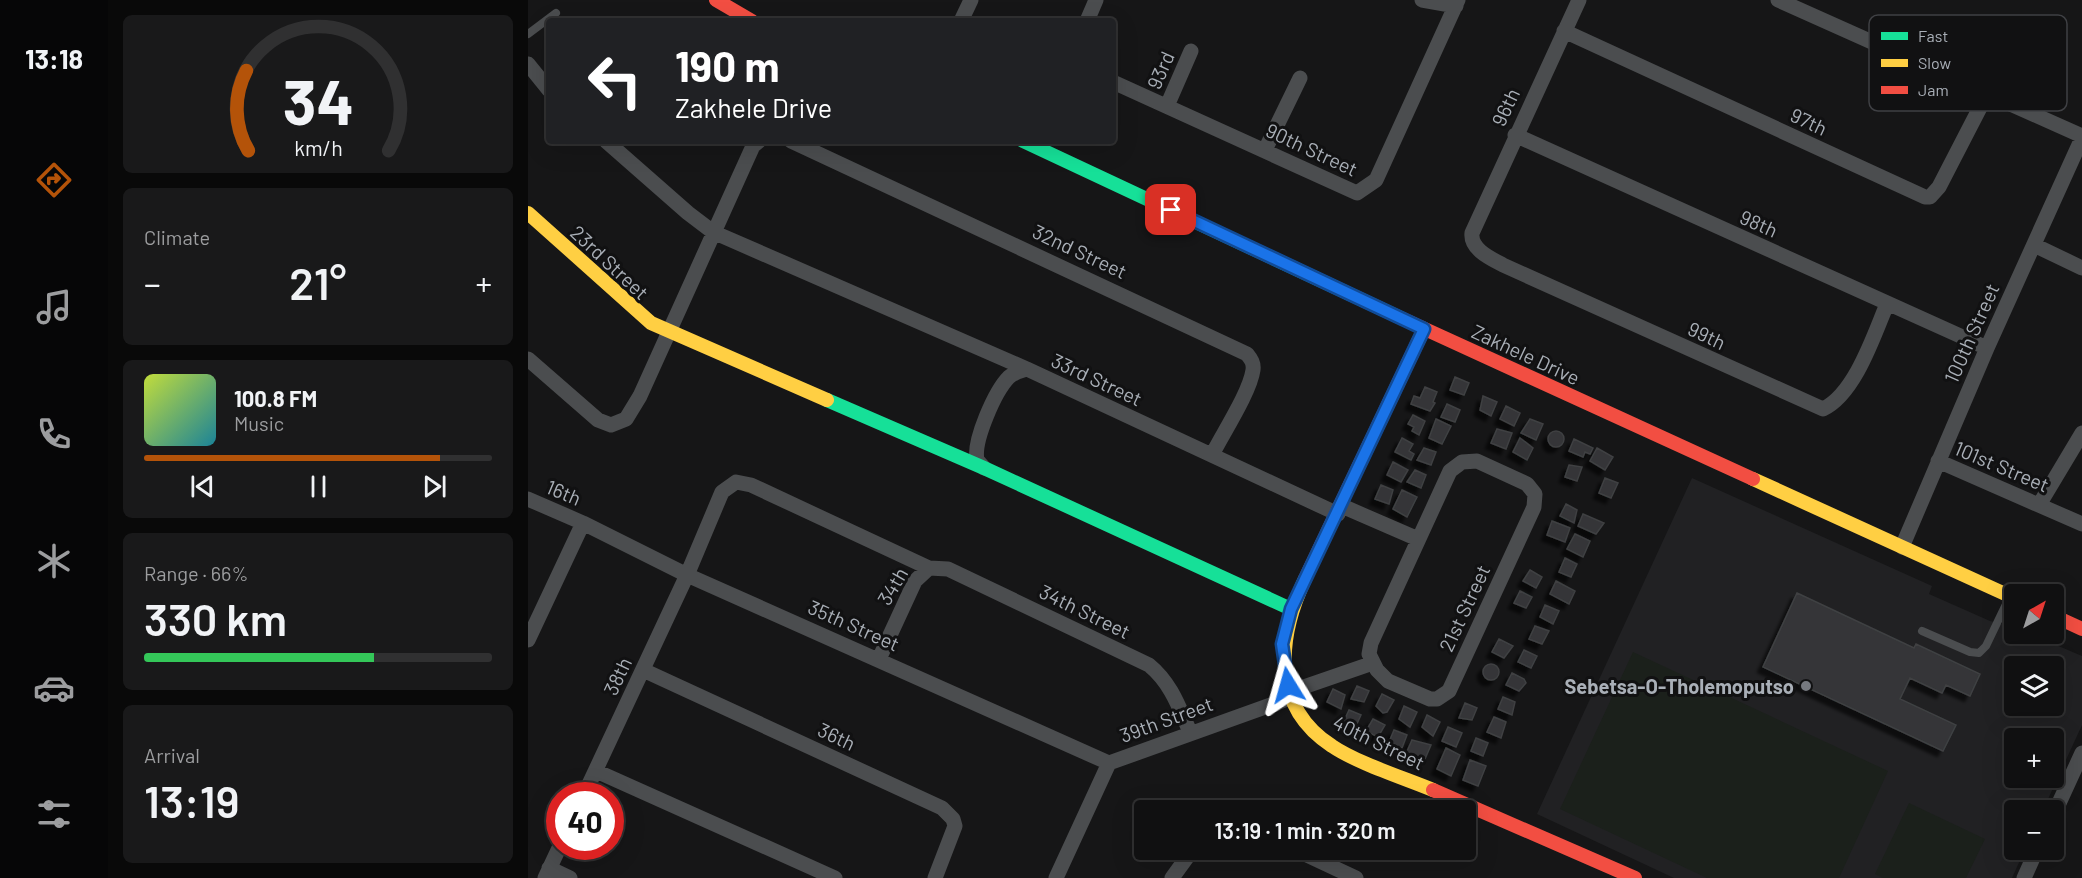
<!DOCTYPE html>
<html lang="en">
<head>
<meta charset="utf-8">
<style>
	:root { --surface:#101011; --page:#19191a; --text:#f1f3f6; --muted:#9c9d9f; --line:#303031; --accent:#b45309 }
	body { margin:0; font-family:Barlow,sans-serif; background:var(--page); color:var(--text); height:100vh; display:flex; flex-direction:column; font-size:22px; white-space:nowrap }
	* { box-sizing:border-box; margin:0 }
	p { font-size:20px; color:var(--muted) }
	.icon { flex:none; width:33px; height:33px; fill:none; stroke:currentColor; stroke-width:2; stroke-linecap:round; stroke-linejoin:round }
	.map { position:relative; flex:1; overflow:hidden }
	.drawer { display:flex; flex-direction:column; gap:15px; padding:15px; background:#090909; width:420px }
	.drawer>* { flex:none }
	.top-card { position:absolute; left:18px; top:18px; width:570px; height:126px; border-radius:6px; box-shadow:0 6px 24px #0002,0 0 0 2px var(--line); background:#202124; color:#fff; overflow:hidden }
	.needle { width:39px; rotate:39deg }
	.tools { position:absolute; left:1476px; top:584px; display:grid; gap:12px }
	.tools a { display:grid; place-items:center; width:60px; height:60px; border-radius:6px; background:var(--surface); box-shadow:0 6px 24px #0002,0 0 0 2px var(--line); font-size:30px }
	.speed { position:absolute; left:18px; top:782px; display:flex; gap:12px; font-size:30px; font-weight:700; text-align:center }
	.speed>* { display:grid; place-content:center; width:78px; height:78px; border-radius:50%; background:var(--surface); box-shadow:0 6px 24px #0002,0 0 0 2px var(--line); line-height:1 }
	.speed .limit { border:9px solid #d22; background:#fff; color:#111 }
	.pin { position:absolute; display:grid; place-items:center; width:51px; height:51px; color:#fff; margin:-26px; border-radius:12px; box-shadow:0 3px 9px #0006 }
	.me { position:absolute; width:66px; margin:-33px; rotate:352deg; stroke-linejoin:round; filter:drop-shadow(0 0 4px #0008) }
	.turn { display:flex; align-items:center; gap:21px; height:126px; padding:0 30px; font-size:27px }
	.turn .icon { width:78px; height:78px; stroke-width:2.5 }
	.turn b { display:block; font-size:42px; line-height:51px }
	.big { font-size:45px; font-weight:600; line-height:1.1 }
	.drawer .tile { flex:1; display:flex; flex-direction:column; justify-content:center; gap:9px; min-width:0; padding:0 21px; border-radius:9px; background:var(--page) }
	.drawer .dial { align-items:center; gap:0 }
	.dial svg { height:156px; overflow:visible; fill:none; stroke:var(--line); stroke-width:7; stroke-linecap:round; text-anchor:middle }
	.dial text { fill:var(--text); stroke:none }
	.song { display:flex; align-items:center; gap:18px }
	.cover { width:72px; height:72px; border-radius:9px; background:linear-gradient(135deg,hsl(70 70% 55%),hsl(190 70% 35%)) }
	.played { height:6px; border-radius:3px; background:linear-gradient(90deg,var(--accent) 85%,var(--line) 85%) }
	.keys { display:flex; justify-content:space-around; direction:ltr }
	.heat { display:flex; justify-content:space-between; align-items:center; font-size:33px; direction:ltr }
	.charge { height:9px; border-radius:4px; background:linear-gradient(90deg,#34c759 66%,var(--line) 0) }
	.trip { position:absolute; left:606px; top:800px; width:342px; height:60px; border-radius:6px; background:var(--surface); box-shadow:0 6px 24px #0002,0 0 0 2px var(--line); font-weight:600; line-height:60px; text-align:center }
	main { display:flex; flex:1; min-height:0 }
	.tabs { display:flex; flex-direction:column; width:108px; justify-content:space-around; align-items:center; background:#060607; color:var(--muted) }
	.tabs .icon { width:42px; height:42px }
	.tabs .on { color:var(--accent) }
	.tabs b { font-size:27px; color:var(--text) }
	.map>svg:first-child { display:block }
	.built { fill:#212123; fill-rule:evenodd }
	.green { fill:#1b201b }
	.building { fill:#343537; stroke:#3f4143; stroke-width:1.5; filter:url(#shadow) }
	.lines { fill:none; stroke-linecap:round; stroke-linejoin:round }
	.lane { stroke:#4b4d4f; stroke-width:8 }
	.street { stroke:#4b4d4f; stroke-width:15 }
	.fast { stroke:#16e098; stroke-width:14 }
	.slow { stroke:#ffcf43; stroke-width:14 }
	.jam { stroke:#f24e42; stroke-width:14 }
	.route-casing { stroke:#114b97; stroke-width:15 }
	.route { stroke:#1a73e8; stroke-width:10 }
	.poi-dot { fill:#76797f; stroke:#111112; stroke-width:2 }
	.labels { text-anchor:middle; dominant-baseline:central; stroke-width:6; stroke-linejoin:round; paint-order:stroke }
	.street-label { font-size:20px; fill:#a9afb7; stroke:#111112 }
	.poi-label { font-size:20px; font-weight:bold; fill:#a9afb7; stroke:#111112; text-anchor:end }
	.key { fill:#111112; stroke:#3f4044; stroke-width:1.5 }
	.key-label { font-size:16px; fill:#a9afb7 }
</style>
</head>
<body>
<main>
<nav class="tabs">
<b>13:18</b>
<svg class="icon on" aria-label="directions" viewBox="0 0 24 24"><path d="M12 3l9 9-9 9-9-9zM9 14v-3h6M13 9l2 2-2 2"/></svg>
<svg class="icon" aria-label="music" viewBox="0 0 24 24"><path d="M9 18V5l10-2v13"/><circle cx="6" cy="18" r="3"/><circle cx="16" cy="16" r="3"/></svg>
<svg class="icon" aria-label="phone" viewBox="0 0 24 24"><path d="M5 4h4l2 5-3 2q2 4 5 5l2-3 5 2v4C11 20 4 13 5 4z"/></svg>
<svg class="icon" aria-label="climate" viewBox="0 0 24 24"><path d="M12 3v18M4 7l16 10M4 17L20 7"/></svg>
<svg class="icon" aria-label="car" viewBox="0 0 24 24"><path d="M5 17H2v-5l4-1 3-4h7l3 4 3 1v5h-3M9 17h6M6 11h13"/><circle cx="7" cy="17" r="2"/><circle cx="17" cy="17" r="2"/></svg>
<svg class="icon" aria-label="filters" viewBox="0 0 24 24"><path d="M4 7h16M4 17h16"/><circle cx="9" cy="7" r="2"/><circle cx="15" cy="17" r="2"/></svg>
</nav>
<section class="drawer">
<div class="tile dial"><svg viewBox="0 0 100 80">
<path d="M14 69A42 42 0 1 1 86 69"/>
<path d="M14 69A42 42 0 0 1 13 28" stroke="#b45309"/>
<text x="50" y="56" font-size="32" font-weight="700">34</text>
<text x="50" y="72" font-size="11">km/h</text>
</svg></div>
<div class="tile"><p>Climate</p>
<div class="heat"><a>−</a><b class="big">21°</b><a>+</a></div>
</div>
<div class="tile">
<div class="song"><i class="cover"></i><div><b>100.8 FM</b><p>Music</p></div></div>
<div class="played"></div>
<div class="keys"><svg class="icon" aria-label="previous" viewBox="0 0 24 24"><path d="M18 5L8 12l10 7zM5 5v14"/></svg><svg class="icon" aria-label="pause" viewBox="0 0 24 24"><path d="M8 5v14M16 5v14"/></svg><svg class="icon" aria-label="next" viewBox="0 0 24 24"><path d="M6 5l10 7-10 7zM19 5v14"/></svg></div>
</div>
<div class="tile"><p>Range · 66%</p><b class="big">330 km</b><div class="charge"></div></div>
<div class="tile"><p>Arrival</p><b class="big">13:19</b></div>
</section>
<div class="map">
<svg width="1554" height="878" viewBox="0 0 1554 878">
	<defs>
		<filter id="shadow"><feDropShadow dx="-5.5" dy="5.5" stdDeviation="1.5" flood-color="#0009"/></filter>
	</defs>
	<rect width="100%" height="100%" fill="#161617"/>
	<path class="built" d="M1164 478 1404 586 1401 594 1462 621 1486 627V633H1500L1554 656V725L1515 810H1486V849H1497L1484 878H1146L1009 814ZM1486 666H1526V705H1486ZM1486 738H1526V777H1486Z"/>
	<path class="green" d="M1105 652 1360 771 1311 878H1179L1032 809Z
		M1381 803 1457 839 1438 878H1355L1347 874Z"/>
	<path class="building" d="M927 377 941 383 936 395 922 390Z
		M897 387 909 392 905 402 907 403 902 411 883 404 886 396 892 398Z
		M955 396 969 402 963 416 952 410Z
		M919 404 932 410 927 422 913 417Z
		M978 406 992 413 986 426 972 419Z
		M885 415 897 421 891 435 884 431 886 427 880 424Z
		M908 419 923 426 914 444 901 438Z
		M1002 419 1015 424 1008 440 993 433Z
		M969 429 984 433 978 449 963 443Z
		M1020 439a8 8 0 1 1 16 0a8 8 0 1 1-16 0Z
		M874 438 885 444 881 451 886 454 883 460 867 452Z
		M992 438 1005 448 999 460 985 452Z
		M1046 439 1065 448 1062 454 1057 452 1055 457 1041 451Z
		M896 448 908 452 903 465 889 460Z
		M1069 448 1085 457 1077 470 1062 461Z
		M865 462 880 470 873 482 859 475Z
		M1041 465 1054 467 1049 481 1037 477Z
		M887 470 898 475 893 488 879 482Z
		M1077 478 1090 483 1083 498 1071 493Z
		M853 485 865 490 861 504 847 499Z
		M874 490 889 497 879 517 865 509Z
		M1038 504 1049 510 1046 523 1032 516Z
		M1055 514 1076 523 1068 534 1050 526Z
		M1024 521 1042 528 1037 542 1019 535Z
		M1047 534 1062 541 1055 557 1039 549Z
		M1037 558 1049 564 1043 577 1031 572Z
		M1002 570 1014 577 1008 588 995 581Z
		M1028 581 1047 591 1041 604 1022 594Z
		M992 591 1004 597 998 608 986 603Z
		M1269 593 1386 648 1388 644 1452 674 1442 696 1418 685 1414 693 1382 678 1372 699 1428 725 1415 751 1235 667Z
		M1017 605 1031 611 1025 624 1012 617Z
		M1007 626 1021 631 1014 644 1001 639Z
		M971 639 985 646 976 658 964 652Z
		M996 650 1009 656 1003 668 990 662Z
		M955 672a8 8 0 1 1 16 0a8 8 0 1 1-16 0Z
		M984 673 996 679 998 683 991 691 978 685Z
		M829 686 841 691 836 702 823 699Z
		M805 689 817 695 813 709 799 702Z
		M854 694 866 700 859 712 855 713 848 706Z
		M975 697 987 702 984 715 970 709Z
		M937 703 949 708 944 720 931 718Z
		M876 706 889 712 882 727 871 719Z
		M821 710 833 715 827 728 815 723Z
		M899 715 912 722 905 736 894 727Z
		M966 717 978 722 973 738 959 732Z
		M845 719 857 725 850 737 838 731Z
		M920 727 934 733 928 747 914 741Z
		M866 730 879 735 874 748 861 742Z
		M948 738 960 743 955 756 943 751Z
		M884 740 903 745 897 759 877 756Z
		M918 748 932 755 923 776 909 769Z
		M942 760 958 766 950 786 935 780Z"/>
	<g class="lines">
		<path class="lane" d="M0 34 28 13
			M1394 631 1442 652 1451 653 1458 646 1481 598"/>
		<path class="street" d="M894 0 928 6
			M1051 0 944 233C942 249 962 258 975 265L1295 409C1327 394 1346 335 1359 304
			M1250 0 1554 136
			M433 21 443 0
			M559 21 568 0
			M1036 31 1397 197H1402L1411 187 1459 94
			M0 64 21 90
			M585 82 829 193 848 180 930 0
			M639 106 663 51
			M987 135 1459 348
			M78 141 160 213 185 232 499 369 810 514
			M263 141 719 354C723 359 726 363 725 370 722 392 695 433 684 455
			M737 150 772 78
			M1506 245 1554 268
			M0 359 70 420 83 425 98 419 112 396 225 146 231 141
			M949 461 999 484 1007 494 1006 507 921 691 909 699H902L860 681 849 670 841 654 843 643 922 471 934 462Z
			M1410 461 1554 524
			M456 468 449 460C445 441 467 391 481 377 487 372 492 371 499 369
			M0 499 55 523 159 575 581 763
			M1511 505 1554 433
			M814 506 890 539
			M1374 547 1459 348 1554 138
			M0 640 55 523
			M351 659 387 581 401 568 420 569 621 665C643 683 651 707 662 732
			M115 670 414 808 425 819 427 826 407 878
			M761 692 845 663
			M68 771 307 878
			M56 795 159 575 194 492 208 482 223 485 401 568
			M1526 814 1554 753
			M766 849 828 878
			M21 868 42 878
			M17 878 32 846
			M528 878 581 763 762 698
			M644 878 665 849
			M1496 878 1509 849"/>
		<path class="fast" d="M495 141 875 319
			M299 400 456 468 763 609"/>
		<path class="slow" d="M0 213 123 323 299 400
			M1225 479 1486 598
			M777 579C750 637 742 706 804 746 829 763 876 778 905 790"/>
		<path class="jam" d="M188 0 224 21
			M875 319 1225 479
			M777 579 896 329
			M1526 616 1554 629
			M905 790 1107 878"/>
	</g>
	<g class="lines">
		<g class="route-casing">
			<path id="route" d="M643 210 896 329 763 609 754 644 760 685"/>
		</g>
		<use href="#route" class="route"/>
	</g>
	<circle class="poi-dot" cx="1278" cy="686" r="6"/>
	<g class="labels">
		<g class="street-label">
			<text transform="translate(632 70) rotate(-66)">93rd</text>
			<text transform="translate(977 107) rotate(-65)">96th</text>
			<text transform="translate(1281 121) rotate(25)">97th</text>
			<text transform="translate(784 149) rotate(25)">90th Street</text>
			<text transform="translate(1231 223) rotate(24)">98th</text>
			<text transform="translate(552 251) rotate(25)">32nd Street</text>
			<text transform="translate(82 262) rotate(43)">23rd Street</text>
			<text transform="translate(1443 333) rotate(-66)">100th Street</text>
			<text transform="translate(1179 335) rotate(25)">99th</text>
			<text transform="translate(998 354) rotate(25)">Zakhele Drive</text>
			<text transform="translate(569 379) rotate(25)">33rd Street</text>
			<text transform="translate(1474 466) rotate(23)">101st Street</text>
			<text transform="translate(36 492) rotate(23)">16th</text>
			<text transform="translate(364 586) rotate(-60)">34th</text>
			<text transform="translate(936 608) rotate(-65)">21st Street</text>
			<text transform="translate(557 611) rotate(26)">34th Street</text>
			<text transform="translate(326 625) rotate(24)">35th Street</text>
			<text transform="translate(89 676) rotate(-65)">38th</text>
			<text transform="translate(638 719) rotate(-20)">39th Street</text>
			<text transform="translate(309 736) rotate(25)">36th</text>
			<text transform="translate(851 742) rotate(26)">40th Street</text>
		</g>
		<g class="poi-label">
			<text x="1266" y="686">Sebetsa-O-Tholemoputso</text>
		</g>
	</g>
	<rect x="1341" y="15" width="198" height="96" rx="9" class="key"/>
	<rect x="1353" y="32" width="27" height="8" fill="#16e098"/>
	<rect x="1353" y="59" width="27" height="8" fill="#ffcf43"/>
	<rect x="1353" y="86" width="27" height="8" fill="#f24e42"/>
	<g class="key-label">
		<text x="1390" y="42">Fast</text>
		<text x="1390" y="69">Slow</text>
		<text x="1390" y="96">Jam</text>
	</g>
</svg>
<div class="tools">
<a><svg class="needle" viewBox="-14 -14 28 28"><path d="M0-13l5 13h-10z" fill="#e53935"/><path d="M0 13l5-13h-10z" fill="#9c9d9f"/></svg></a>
<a><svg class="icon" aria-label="layers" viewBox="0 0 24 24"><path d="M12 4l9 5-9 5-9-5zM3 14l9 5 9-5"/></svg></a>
<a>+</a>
<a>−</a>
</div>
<div class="speed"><div class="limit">40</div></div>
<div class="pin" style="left:643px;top:210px;background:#d93025"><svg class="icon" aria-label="arrive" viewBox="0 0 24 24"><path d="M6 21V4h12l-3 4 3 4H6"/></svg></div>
<svg class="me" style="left:760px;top:685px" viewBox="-20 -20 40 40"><path d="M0-17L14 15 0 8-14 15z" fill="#1a73e8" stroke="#fff" stroke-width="4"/></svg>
<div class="trip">13:19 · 1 min · 320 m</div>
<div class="top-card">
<div class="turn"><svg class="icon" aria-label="left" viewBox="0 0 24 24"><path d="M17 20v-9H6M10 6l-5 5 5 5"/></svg><div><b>190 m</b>Zakhele Drive</div></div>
</div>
</div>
</main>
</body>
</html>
